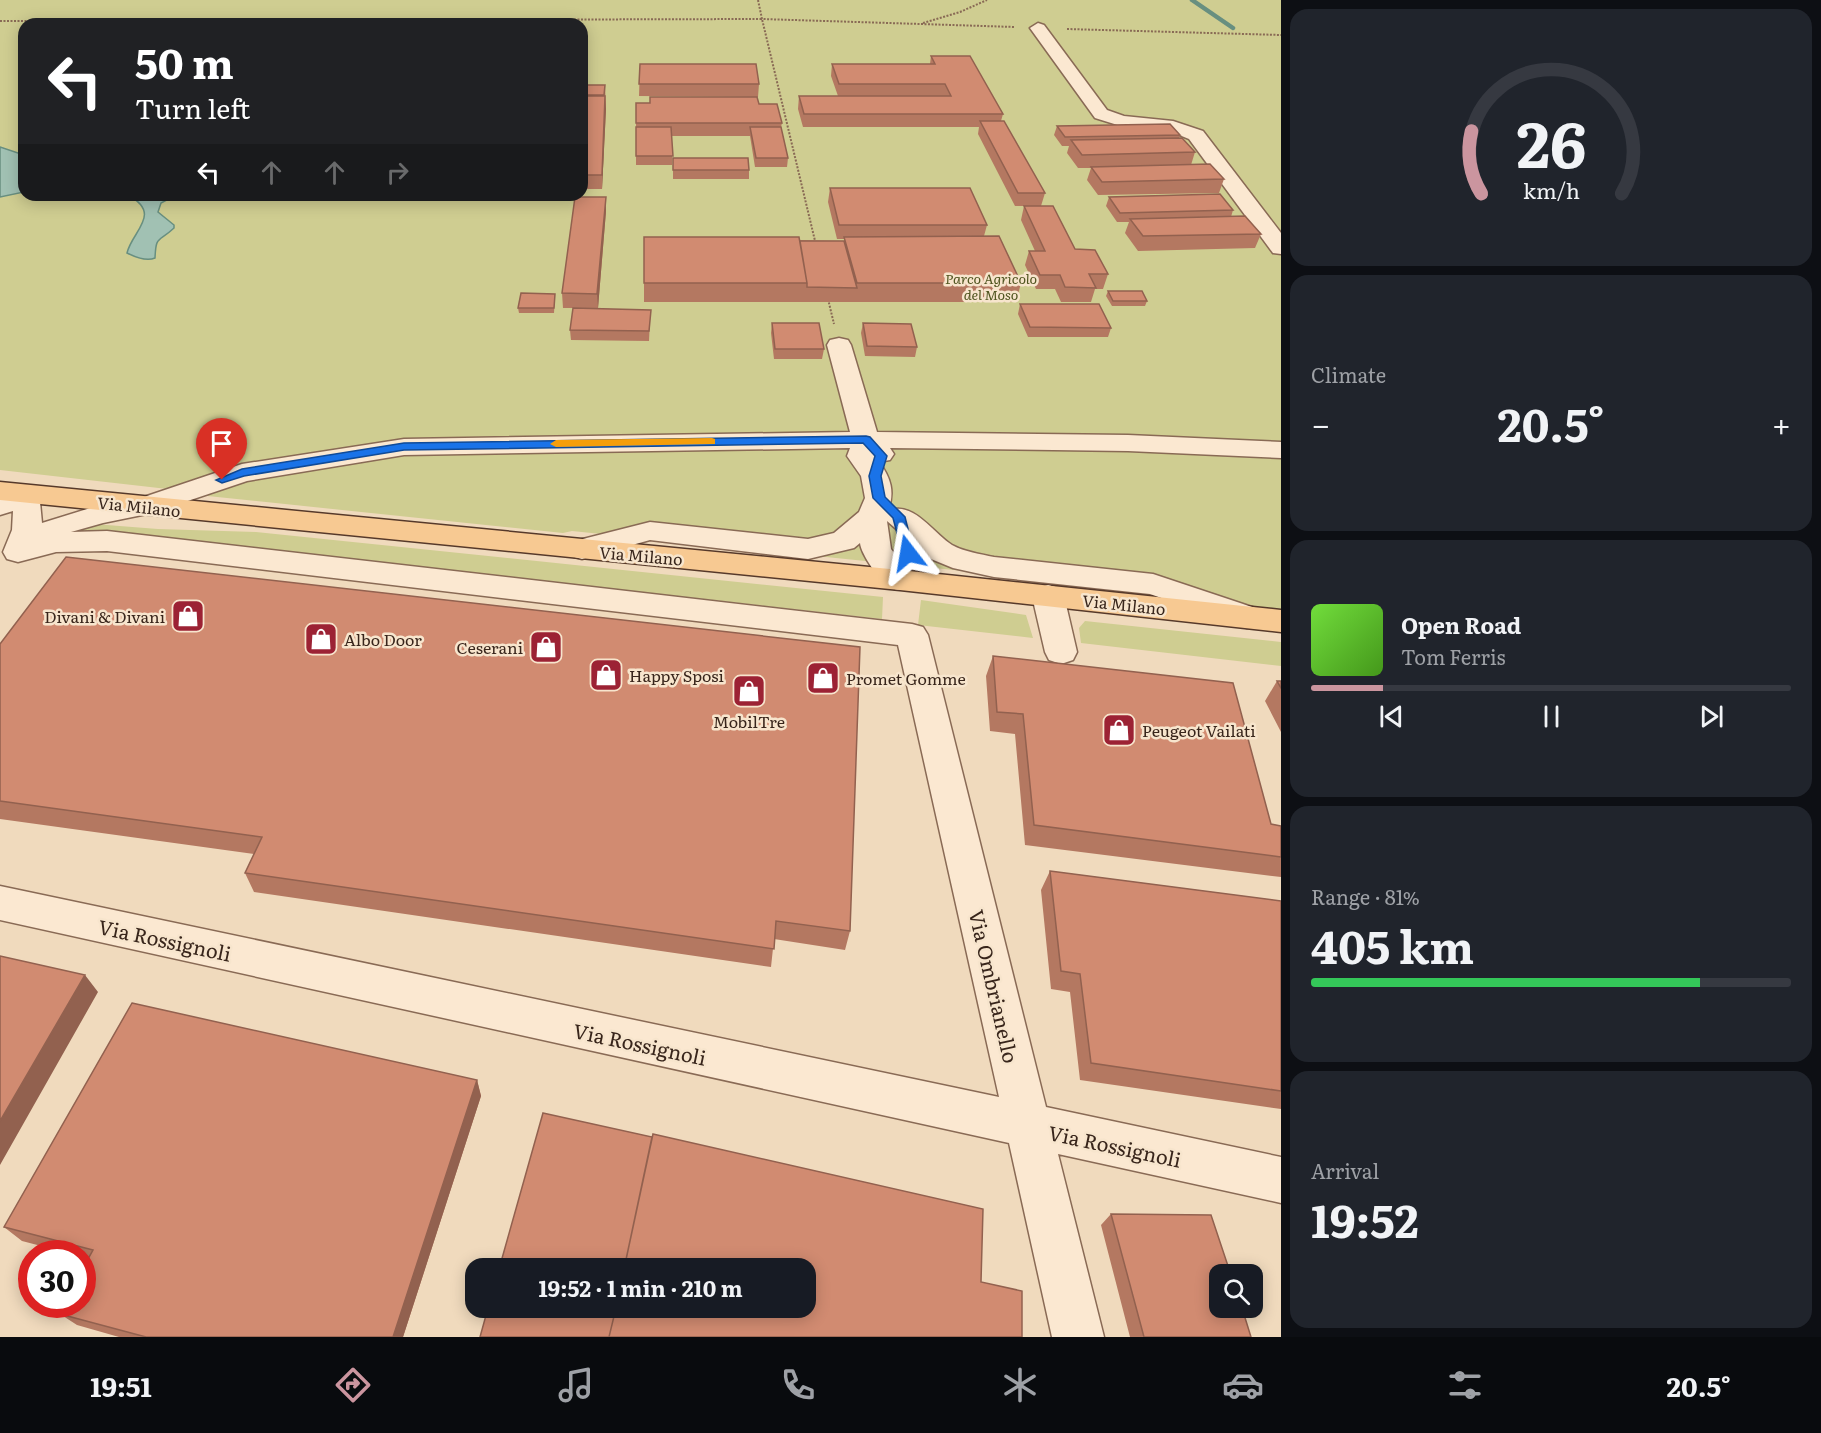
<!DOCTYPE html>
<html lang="en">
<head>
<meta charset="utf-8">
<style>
	:root { --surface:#171b24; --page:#20242c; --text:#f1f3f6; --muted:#9ea1a6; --line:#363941; --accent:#cb959f }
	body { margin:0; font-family:Literata,serif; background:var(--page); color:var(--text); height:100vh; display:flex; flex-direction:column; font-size:22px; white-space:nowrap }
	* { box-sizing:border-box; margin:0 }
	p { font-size:20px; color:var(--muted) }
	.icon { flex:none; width:33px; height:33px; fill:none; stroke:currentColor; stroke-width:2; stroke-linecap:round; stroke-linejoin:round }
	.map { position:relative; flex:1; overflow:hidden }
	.sheet { display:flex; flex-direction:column; gap:9px; padding:9px; background:#0d0f14; width:540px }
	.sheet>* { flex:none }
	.hud { position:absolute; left:18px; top:18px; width:570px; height:183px; border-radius:18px; box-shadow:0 3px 15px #0003; background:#202124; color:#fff; overflow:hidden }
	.controls { position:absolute; left:1209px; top:1264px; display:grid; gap:12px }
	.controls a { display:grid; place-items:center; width:54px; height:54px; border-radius:12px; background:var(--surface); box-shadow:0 3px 15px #0003; font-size:30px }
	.speed { position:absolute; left:18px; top:1240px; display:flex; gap:12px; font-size:30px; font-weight:700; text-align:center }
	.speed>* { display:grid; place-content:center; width:78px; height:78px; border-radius:50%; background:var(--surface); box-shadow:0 3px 15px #0003; line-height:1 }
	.speed .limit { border:9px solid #d22; background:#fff; color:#111 }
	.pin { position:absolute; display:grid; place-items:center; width:51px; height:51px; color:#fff; margin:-62px -26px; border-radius:50% 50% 50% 0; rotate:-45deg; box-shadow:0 0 6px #0007 }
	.pin .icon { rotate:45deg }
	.me { position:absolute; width:66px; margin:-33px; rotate:346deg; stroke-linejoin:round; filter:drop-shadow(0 0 4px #0008) }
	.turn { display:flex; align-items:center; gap:21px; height:126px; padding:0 18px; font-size:27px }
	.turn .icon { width:78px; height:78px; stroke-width:2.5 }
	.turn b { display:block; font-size:42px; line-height:51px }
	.lanes { display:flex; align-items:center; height:57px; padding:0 18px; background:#0003; justify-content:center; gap:30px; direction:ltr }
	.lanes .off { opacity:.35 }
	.big { font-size:45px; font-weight:700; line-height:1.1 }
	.sheet .card { flex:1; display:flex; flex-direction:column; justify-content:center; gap:9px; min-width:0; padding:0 21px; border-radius:18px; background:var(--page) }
	.sheet .dial { align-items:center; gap:0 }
	.dial svg { height:156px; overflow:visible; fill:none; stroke:var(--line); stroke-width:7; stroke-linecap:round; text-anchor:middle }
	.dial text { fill:var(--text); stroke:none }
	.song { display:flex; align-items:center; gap:18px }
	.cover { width:72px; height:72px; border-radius:9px; background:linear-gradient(135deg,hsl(100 70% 55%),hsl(100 70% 35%)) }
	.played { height:6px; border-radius:3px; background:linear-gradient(90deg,var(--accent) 15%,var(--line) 15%) }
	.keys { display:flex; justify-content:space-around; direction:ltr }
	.heat { display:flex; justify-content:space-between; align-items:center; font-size:33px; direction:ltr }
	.charge { height:9px; border-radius:4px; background:linear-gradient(90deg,#34c759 81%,var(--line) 0) }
	.trip { position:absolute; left:465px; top:1258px; width:351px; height:60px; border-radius:18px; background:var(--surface); box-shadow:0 3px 15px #0003; font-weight:700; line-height:60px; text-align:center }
	.tab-bar { display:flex; height:96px; justify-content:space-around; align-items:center; background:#090b0e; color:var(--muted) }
	.tab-bar .icon { width:42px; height:42px }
	.tab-bar .on { color:var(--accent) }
	.tab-bar b { font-size:27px; color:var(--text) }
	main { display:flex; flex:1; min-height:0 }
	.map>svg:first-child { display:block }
	.green { fill:#cfcd91; fill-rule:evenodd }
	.water { fill:#a1c1b3; stroke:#688f80; stroke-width:1.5 }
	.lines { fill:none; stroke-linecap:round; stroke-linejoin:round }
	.stream { stroke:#688f80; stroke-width:4.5 }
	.minor-casing { stroke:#896a55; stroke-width:3 }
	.major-casing { stroke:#56392a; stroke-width:3 }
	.path { stroke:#896a55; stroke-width:2; stroke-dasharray:2 1.5; stroke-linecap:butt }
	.minor { fill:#fbe8d1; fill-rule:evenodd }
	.major { fill:#f7c992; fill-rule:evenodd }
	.wall { fill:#b47861 }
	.shaded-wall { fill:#92614f }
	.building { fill:#d18b71; stroke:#92614f; stroke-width:1.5 }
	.route { fill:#1a73e8; stroke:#114b97; stroke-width:1.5 }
	.slow { fill:#f59e0b }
	.labels { text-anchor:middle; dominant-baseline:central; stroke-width:5; stroke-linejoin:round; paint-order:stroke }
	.far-park-label { font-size:14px; font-style:italic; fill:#505520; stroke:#f7e5cd }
	.street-label { font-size:16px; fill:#38251b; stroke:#f7e5cd }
	.poi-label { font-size:16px; fill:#38251b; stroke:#f7e5cd; text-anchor:start }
	.near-street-label { font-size:20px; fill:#38251b; stroke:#f7e5cd }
</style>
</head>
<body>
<main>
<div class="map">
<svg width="1281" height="1337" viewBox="0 0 1281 1337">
	<rect width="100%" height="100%" fill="#f0dabd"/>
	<path class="green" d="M0 0H1281V611L1252 608 1218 597 572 531 563 533 198 495 194 492 0 470ZM24 24H582V195H24Z
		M94 524 158 529 256 532 883 597 882 619 218 545 71 534 74 527Z
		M921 600 1026 615 1033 638 918 625Z
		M1085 621 1281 642V666L1081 643 1079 628Z"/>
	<path class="water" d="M0 147 24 155V192L0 197Z
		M128 195H176L161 203 158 212 174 225V228C158 243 156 235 155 258 146 262 135 257 127 253 132 231 163 214 128 195Z"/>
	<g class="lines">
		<path class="stream" d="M1192 0 1233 28"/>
		<g class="minor-casing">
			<path id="minor" d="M1038 23 1044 25 1107 110 1124 116 1173 121 1203 131 1281 233V254L1273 253 1189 139 1172 132 1124 127 1095 118 1030 28Z
				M839 338 848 340 851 345 877 432 1128 435 1281 442V458L1128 451 890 448 894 454 890 460 879 462C891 478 895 492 888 511 913 500 933 533 952 545 965 552 980 554 994 557L1153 574 1258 609 1263 617 1258 625 1247 628 1150 594 994 577 953 568 931 559 887 521 891 549 915 580 911 587C904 589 899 591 892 588 881 584 861 554 860 543L854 548 808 559 650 540 582 559 571 556 567 549 571 542 650 522 808 539 834 533 859 512 865 498 861 476 847 456 850 448 404 455 247 481 152 513 103 523 71 532 107 531 912 624 923 627 928 635 1046 1107 1281 1157V1203L1058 1154 1104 1337H1052L1009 1143 0 920V886L999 1097 898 645 107 551 56 552 18 562 7 559 3 552 12 530 13 511 0 515V495L24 485 34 488 40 502 42 523 100 505 138 499 242 464 404 439 850 432 827 345 830 340Z
				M1048 585 1059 588 1064 596 1077 652 1073 660 1061 664 1049 660 1045 652 1032 596 1037 588Z"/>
		</g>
		<g class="major-casing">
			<path id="major" d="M0 482 900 570 1281 610V632L900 590 0 500Z"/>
		</g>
		<path class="path" d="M758 0 762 19 1015 27
			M0 21 762 19 816 245
			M923 23 960 12 987 0
			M1067 29 1281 35
			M828 299 834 324"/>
		<use href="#minor" class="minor"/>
		<use href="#major" class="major"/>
	</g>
	<path class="wall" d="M931 56 1003 114 1001 121 1045 193 1041 206 1075 249 1108 274 1103 289H1095L1091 302H1061L1055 289H1036L1025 265 1029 251H1035L1021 220 1024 206H1015L978 134 979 127H803L798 109 799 96H838L831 76 832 64H930Z
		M640 64 759 84 758 97 639 96Z
		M582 85H605L606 109 602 189H582L583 104H582Z
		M636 103 759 104 782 123 781 127 788 158 787 167H755L750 136H672V165H636Z
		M1057 126 1180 135 1179 138 1195 152 1191 165 1224 179 1219 193 1098 195 1087 180 1091 168H1078L1067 153 1069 146H1062L1054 135Z
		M673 158 749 170V179H673Z
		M830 188 987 225 984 236 1021 283 1016 302H644V237L844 241V239H837L828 202Z
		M1109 197 1233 210 1231 217 1261 234 1255 248 1138 251 1125 233 1129 222H1117L1106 206Z
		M606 211 598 308H563L562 293Z
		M1108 291 1147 301 1145 306H1112L1106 296Z
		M555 294 554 313H519L518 308Z
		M1020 304 1111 328 1108 337H1028L1018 314Z
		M650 320 649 341 571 340 570 330Z
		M772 323 824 349 822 359H774L771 333Z
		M863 323 917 347 915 357 865 356 861 333Z
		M0 644 850 931 845 950 774 939 771 967 254 892 245 873 254 854 0 819Z
		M993 656 1271 824 1281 826V877L1025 845 1015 734 990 731 986 676Z
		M1277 681H1281V732L1265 701Z
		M1050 871 1281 901V1109L1080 1080 1070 992 1051 989 1041 890Z
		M477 1080 481 1096 403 1337H119L77 1325 60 1314 89 1258 82 1257V1254H72L22 1241 4 1227Z
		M1111 1214 1251 1337H1130L1101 1225Z"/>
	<path class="shaded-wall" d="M605 96 606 109 602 189V175Z
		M606 197V211L598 308 597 294Z
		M85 975 98 992 0 1165V1121Z
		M477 1080 481 1096 403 1337H393Z"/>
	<path class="building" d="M931 56H970L1003 114H804L799 96H951L945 84H839L832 64H935Z
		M640 64H756L759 84H639Z
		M582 85H605L604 95H582Z
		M583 96H605L602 175H582V113Z
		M650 97H757L759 104H777L782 123H636V103H650Z
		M980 121H1004L1045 193H1018Z
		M1170 124 1180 135 1065 137 1057 126Z
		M636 127H671L673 156H636Z
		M750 127H781L788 158H756Z
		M1182 138 1195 152 1082 155 1071 140Z
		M673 158H748L749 170H673Z
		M1210 164 1224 179 1102 182 1091 167Z
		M830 188H970L987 225H839Z
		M1220 194 1233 210 1120 213 1109 197Z
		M575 197H606L597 294 562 293Z
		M1024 206H1053L1075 249 1095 250 1108 274H1089L1096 288 1065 287 1060 275H1040L1029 251H1045Z
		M1245 216 1261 234 1143 236 1130 219Z
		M999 236 1021 283H857L844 237Z
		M644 237H799L807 283H644Z
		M800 241H844L857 288 807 287V283Z
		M1108 291H1142L1147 301H1113Z
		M521 293 555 294 554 308H518Z
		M1020 304H1099L1111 328 1030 327Z
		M573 308 651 310 649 331 570 330Z
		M772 323H819L824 349H775Z
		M863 323 911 324 917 347 867 346Z
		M66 557 860 647 850 931 776 921 774 949 245 873 262 837 0 801V644Z
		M993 656 1233 683 1271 824 1281 826V857L1034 825 1023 714 997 712Z
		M1277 681H1281V688Z
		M1050 871 1281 901V1091L1091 1063 1080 974 1061 971Z
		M0 956 85 975 0 1121Z
		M132 1003 477 1080 393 1337H146L60 1314 65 1305H82V1270L93 1250 4 1227Z
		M543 1113 652 1137 624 1269H499Z
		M653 1134 983 1209 981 1282 1022 1291V1337H609L616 1308H806V1269H624Z
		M1111 1214 1211 1215 1231 1275H1220V1308H1242L1251 1337H1144Z
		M488 1308H616L609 1337H480Z"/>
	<path class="route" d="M866 436 870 437 887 456 881 476 885 497 905 517 914 553 912 556H903L893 518 873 498 869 476 875 456 863 443 404 450 244 476 222 483 216 480 242 469 404 443Z"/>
	<path class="slow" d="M712 438 715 439V444L556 447 550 444 556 440Z"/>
	<defs>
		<g id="shop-square" transform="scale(1.725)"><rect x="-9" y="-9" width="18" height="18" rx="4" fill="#9c2234" stroke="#f7e5cd"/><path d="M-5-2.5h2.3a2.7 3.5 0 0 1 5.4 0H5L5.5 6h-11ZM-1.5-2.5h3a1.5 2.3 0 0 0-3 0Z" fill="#fff"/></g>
	</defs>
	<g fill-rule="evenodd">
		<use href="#shop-square" x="188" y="616"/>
		<use href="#shop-square" x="321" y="639"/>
		<use href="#shop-square" x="546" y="647"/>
		<use href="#shop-square" x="606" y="675"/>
		<use href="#shop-square" x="823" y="678"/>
		<use href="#shop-square" x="749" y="691"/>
		<use href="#shop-square" x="1119" y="730"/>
	</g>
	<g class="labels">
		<g class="far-park-label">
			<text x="991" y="278">Parco Agricolo<tspan x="991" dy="16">del Moso</tspan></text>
		</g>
		<g class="street-label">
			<text transform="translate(139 506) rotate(6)">Via Milano</text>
			<text transform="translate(641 555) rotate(5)">Via Milano</text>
			<text transform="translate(1124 604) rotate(6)">Via Milano</text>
		</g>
		<g class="poi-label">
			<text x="165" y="616" text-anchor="end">Divani &amp; Divani</text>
			<text x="344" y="639">Albo Door</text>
			<text x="523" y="647" text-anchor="end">Ceserani</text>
			<text x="629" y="675">Happy Sposi</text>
			<text x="846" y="678">Promet Gomme</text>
			<text x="749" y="721" text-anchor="middle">MobilTre</text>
			<text x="1142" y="730">Peugeot Vailati</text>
		</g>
		<g class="near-street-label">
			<text transform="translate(165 939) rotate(12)">Via Rossignoli</text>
			<text transform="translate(995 986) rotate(77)">Via Ombrianello</text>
			<text transform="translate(640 1043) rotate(12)">Via Rossignoli</text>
			<text transform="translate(1115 1145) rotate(12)">Via Rossignoli</text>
		</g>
	</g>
</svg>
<div class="controls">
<a><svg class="icon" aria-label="search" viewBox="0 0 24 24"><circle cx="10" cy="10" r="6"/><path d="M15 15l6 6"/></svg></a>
</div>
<div class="speed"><div class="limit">30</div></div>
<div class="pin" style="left:222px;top:480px;background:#d93025"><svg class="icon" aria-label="arrive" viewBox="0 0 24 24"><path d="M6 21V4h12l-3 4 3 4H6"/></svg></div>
<svg class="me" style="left:908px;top:553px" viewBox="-20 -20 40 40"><path d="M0-17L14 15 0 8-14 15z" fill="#1a73e8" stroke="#fff" stroke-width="4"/></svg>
<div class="trip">19:52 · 1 min · 210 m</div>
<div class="hud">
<div class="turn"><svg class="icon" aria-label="left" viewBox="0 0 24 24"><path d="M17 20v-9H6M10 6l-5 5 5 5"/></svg><div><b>50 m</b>Turn left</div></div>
<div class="lanes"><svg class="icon" aria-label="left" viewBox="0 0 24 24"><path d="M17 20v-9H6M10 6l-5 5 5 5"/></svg><svg class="icon off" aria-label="ahead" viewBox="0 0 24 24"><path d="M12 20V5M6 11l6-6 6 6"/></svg><svg class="icon off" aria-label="ahead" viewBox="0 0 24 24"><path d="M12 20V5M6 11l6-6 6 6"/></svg><svg class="icon off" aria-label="right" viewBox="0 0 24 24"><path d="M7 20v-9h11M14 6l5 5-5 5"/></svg></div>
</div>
</div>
<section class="sheet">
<div class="card dial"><svg viewBox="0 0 100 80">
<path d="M14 69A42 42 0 1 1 86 69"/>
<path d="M14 69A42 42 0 0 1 9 37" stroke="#cb959f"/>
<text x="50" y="56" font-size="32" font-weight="700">26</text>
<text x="50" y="72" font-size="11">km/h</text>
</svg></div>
<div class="card"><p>Climate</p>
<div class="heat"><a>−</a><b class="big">20.5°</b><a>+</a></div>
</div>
<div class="card">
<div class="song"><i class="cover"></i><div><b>Open Road</b><p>Tom Ferris</p></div></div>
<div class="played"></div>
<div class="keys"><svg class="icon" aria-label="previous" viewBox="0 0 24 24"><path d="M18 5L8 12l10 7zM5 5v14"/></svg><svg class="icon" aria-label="pause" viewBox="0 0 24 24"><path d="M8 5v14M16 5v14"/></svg><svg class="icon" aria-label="next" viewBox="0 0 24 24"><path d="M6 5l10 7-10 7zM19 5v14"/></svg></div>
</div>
<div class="card"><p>Range · 81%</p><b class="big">405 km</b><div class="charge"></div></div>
<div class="card"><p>Arrival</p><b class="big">19:52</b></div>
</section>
</main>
<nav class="tab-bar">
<b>19:51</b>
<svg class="icon on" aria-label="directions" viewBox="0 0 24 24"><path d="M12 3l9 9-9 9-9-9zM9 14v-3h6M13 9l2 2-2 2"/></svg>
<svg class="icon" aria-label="music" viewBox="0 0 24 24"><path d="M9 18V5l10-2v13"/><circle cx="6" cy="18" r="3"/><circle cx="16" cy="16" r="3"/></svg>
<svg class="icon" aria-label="phone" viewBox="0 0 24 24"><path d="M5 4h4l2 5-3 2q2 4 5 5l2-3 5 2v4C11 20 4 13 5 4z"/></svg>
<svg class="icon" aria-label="climate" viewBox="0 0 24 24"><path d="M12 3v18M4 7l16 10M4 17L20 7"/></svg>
<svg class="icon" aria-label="car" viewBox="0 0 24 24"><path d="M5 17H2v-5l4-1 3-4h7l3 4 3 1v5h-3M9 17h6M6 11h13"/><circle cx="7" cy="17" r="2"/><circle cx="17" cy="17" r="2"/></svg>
<svg class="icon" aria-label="filters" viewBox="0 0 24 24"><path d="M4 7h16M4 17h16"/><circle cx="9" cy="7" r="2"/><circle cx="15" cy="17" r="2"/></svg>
<b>20.5°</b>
</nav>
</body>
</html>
